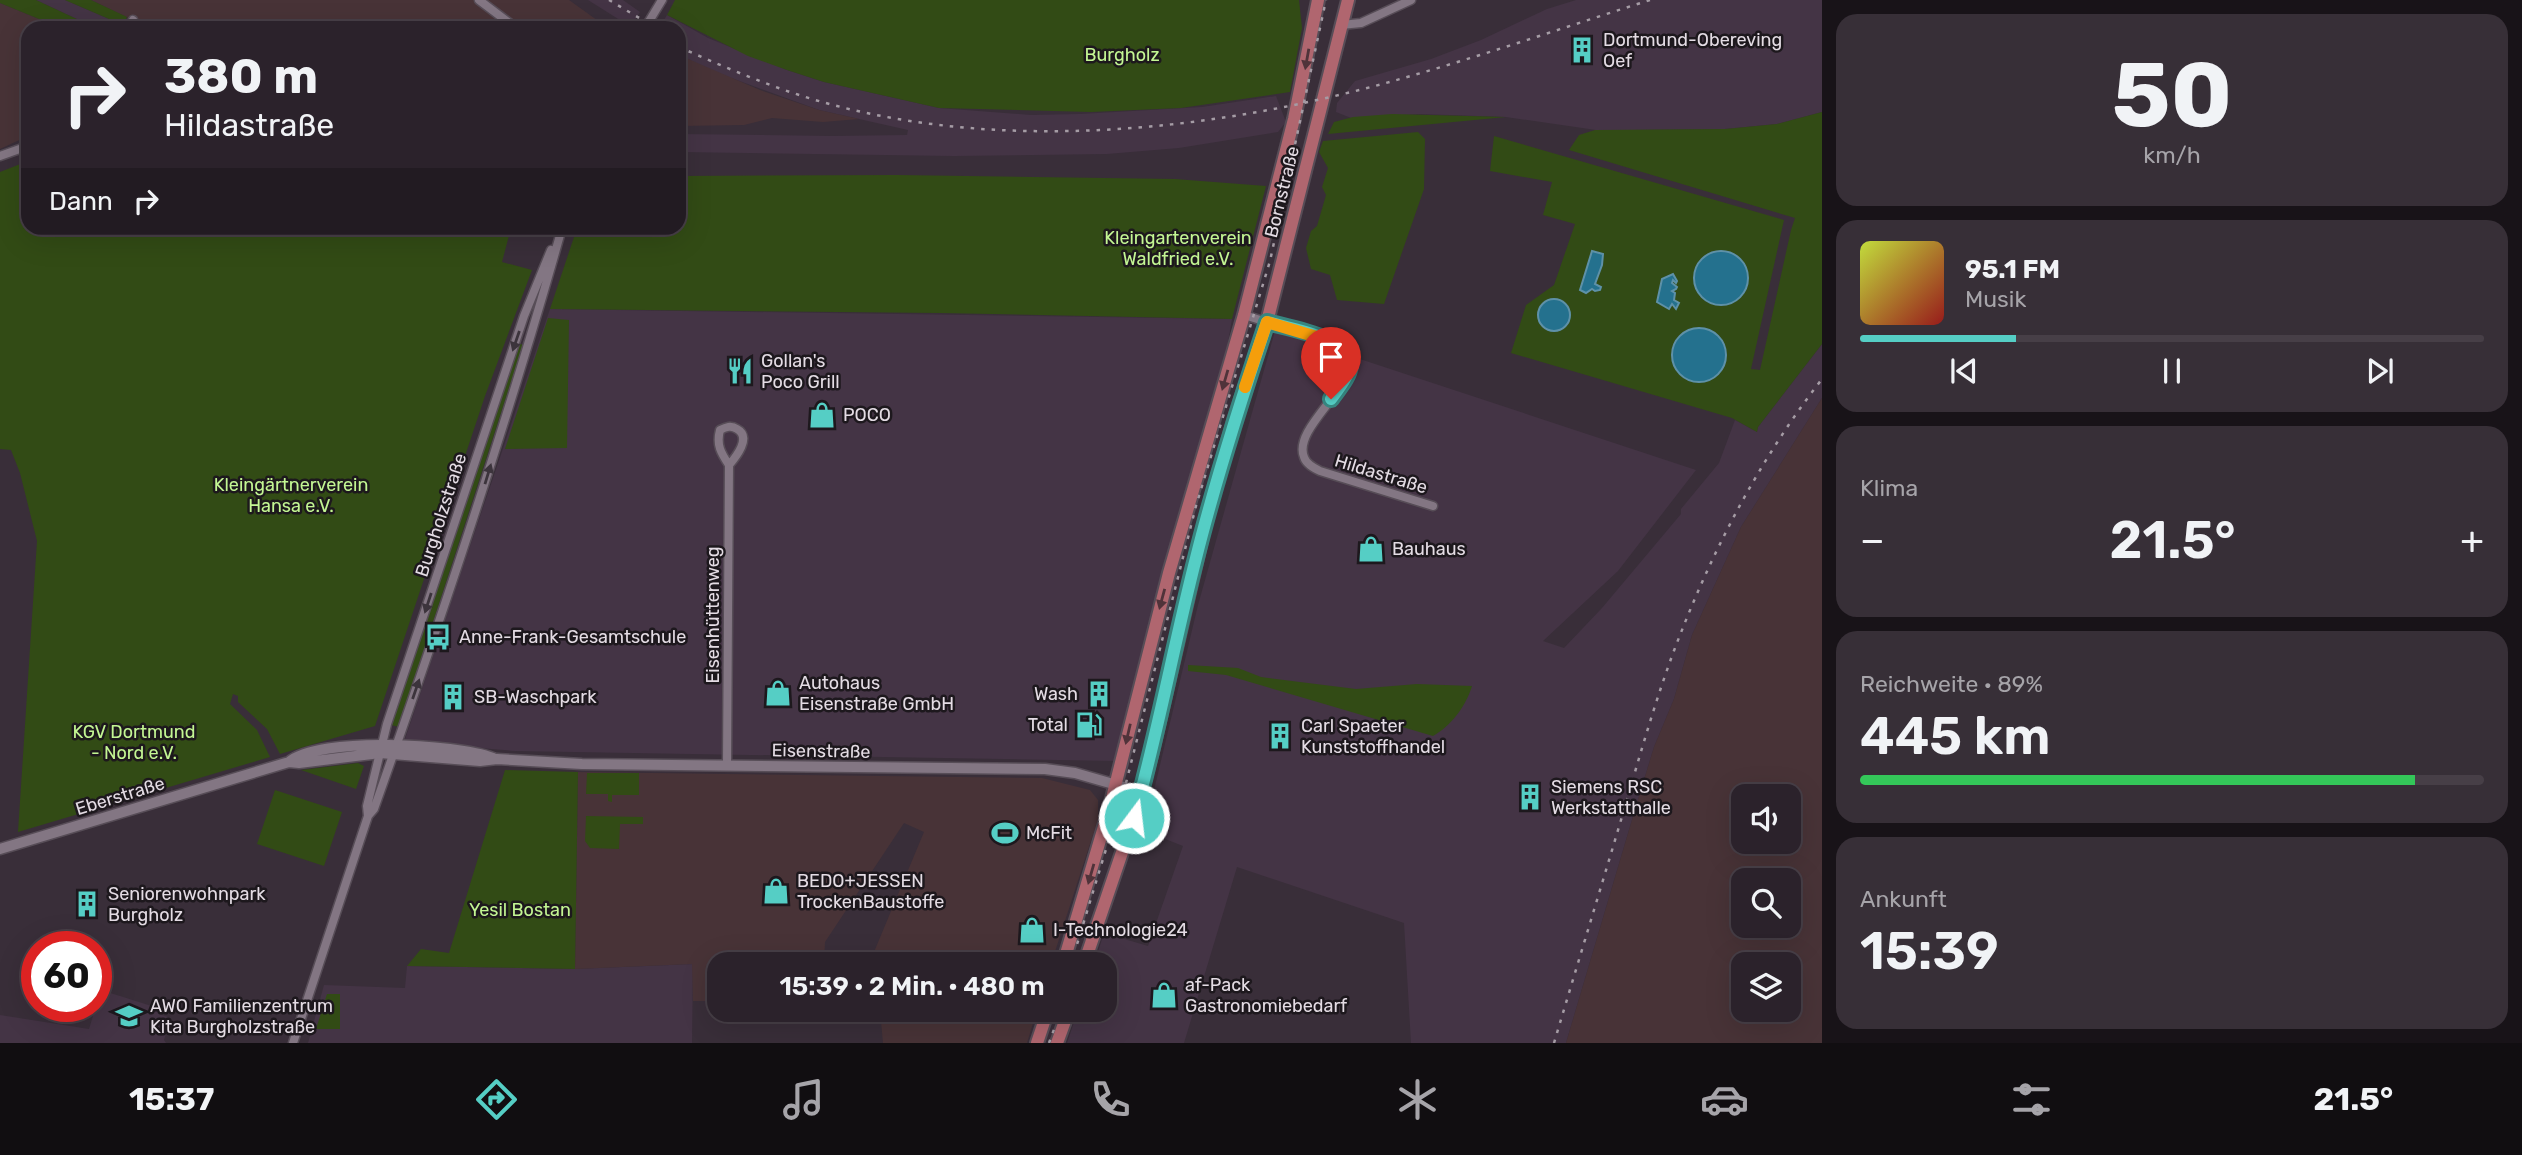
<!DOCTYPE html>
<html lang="de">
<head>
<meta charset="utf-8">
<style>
	:root { --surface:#2b222b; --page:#372f37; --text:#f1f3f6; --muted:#a6a4a9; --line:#473f47; --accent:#55cec5 }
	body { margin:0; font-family:Rubik,sans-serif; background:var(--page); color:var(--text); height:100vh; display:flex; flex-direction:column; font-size:26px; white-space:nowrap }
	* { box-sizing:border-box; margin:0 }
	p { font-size:23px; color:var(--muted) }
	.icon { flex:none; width:38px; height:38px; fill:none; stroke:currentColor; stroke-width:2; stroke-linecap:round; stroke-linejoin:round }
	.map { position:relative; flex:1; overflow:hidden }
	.details { display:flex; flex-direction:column; gap:14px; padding:14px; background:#181318; width:700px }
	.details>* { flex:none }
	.banner { position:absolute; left:21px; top:21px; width:665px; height:214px; border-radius:21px; box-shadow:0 7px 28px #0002,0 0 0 2px var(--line); background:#2b222b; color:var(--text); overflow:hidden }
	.tools { position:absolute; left:1731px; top:784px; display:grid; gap:14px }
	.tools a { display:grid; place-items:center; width:70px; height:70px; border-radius:14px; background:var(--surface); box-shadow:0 7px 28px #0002,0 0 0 2px var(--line); font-size:35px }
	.speed { position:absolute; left:21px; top:931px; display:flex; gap:14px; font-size:35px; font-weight:700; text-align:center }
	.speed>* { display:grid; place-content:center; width:91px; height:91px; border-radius:50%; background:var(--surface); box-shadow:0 7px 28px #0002,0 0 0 2px var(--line); line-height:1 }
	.speed .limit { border:10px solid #d22; background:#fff; color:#111 }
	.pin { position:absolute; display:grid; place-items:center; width:60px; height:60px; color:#fff; margin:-72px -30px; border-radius:50% 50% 50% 0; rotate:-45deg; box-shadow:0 0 7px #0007 }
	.pin .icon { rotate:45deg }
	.me { position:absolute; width:77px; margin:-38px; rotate:15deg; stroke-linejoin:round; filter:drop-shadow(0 0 5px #0008) }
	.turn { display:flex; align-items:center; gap:24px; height:147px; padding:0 28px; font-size:32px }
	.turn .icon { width:91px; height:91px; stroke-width:2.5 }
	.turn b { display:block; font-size:49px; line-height:60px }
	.then { display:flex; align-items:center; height:66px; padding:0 28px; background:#0003; gap:14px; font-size:26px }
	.big { font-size:52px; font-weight:600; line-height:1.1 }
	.details .widget { flex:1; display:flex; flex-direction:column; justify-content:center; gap:10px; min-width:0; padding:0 24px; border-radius:21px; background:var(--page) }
	.details .dial { align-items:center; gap:0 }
	.dial b { font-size:91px; line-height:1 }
	.song { display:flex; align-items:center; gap:21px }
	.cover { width:84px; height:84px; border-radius:10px; background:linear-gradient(135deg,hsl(70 70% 55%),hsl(0 70% 35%)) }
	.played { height:7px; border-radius:4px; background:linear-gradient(90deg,var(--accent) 25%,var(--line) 25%) }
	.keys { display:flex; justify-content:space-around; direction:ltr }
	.heat { display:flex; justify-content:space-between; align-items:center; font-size:38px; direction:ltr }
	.charge { height:10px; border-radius:5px; background:linear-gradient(90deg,#34c759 89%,var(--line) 0) }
	.trip { position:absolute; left:707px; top:952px; width:410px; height:70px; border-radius:21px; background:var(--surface); box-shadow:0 7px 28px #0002,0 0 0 2px var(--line); font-weight:600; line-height:70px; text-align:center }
	.menu { display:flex; height:112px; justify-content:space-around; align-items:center; background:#110e11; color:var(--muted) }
	.menu .icon { width:49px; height:49px }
	.menu .on { color:var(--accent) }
	.menu b { font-size:32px; color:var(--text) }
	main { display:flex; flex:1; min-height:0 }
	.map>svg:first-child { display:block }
	.built { fill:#443445 }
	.industrial { fill:#483337; fill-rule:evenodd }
	.green { fill:#324b15; fill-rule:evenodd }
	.water { fill:#24718e; stroke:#5e91a8; stroke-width:2 }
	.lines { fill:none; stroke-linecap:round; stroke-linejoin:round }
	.minor-casing { stroke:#574d57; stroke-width:11 }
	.tertiary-casing { stroke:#574d57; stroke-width:13 }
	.primary-casing { stroke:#574d57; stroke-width:16 }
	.minor { stroke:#837683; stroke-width:8 }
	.tertiary { stroke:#837683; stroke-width:10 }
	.primary { stroke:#b0666f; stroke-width:12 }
	.rail { stroke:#a59ca5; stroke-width:2.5; stroke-dasharray:3.5 7; stroke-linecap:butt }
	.oneway { fill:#50333a }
	.oneway2 { fill:#3c343c }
	.route-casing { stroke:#378680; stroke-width:18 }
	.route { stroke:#55cec5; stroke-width:12 }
	.slow { stroke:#f59e0b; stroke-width:12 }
	.labels { text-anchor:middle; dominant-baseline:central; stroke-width:5; stroke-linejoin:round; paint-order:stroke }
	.poi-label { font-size:18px; fill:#e4dce4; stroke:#1d181d; text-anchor:start }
	.park-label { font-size:18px; fill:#c3f693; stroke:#1d181d }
	.street-label { font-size:18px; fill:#e4dce4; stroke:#1d181d }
</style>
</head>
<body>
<main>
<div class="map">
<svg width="1822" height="1043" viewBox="0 0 1822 1043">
	<rect width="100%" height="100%" fill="#392e39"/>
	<path class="built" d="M36 0H65L123 25 121 28H96Z
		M588 0H623L640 12 631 27Z
		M1576 0H1822V112L1777 124 1725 129 1636 130H1596L1506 117 1420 114 1351 118 1336 112 1337 103 1355 81 1431 59 1481 40 1547 9Z
		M667 15 708 38 787 70 824 82 939 108 1031 115 1080 114 1202 107 1276 96 1286 122 1278 132 1179 148 1107 154 954 156 679 152V134L832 136 907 135 908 130 819 110 715 72 679 55V28H659Z
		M550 309 1232 319 1228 342 1159 584 1116 761 515 751 404 742Z
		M1275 331 1696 470 1618 571 1543 641 1564 648 1602 608 1681 514V509L1719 463 1735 420 1757 432 1758 427 1822 344V398L1741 527 1692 635 1674 699 1654 747 1637 803 1566 1043H1411L1404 923 1237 867 1184 1043H1067L1078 1010H1104V964H1094L1104 933 1148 946 1183 846 1140 829 1155 786 1198 605Z
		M693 964 692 1043H308L324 985 405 988 407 966 575 969Z
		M101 990 161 1009 159 1014 171 1018 164 1040 166 1043H0V1015L89 1029Z"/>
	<path class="industrial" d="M91 0H569L608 28H149Z
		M0 3 61 28H28V136L0 149Z
		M679 55 760 90 819 110 859 119 823 122 772 118 744 125 679 126Z
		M1822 398V1043H1566L1637 803 1654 747 1674 699 1692 635 1741 527ZM1788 796V842H1743V796ZM1788 880V926H1743V880ZM1788 964V1010H1743V964Z
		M578 772 1042 778 1090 790 1098 800V819L1051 964H875L874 952 924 832 904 823 825 942 824 964H719V1001H693L692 964 575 969Z
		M880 1010H1037L1027 1043H883Z"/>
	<path class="green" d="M0 0H36L96 28H61L0 3Z
		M65 0H91L127 17 123 25Z
		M675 0H1299L1302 28 1290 92 1181 108 1091 112 939 108 824 82 787 70 748 56 667 15Z
		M1822 112V344L1758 427 1757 432 1732 418 1511 353 1526 305 1554 285 1575 224 1543 215 1552 182 1490 171 1494 136 1784 220 1751 369 1760 370 1791 230 1795 218 1569 150 1579 135 1595 130 1725 129 1777 124ZM1673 274 1671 290 1674 300 1679 303 1675 308 1672 303 1657 302 1662 279Z
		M1392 114 1506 117 1328 134 1334 122 1353 117Z
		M1418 132 1425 139 1424 189 1384 304 1337 300 1330 275 1311 269 1306 248 1311 231 1317 226 1326 195 1322 187 1328 168 1319 152 1323 141Z
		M28 161V228H511L502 262 532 270 485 396 375 726 280 754 267 729 238 702V696L233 694 230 704 257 730 270 757 18 832 37 541 20 473 11 450 0 449V172Z
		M897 175 1175 179 1266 186 1232 319 939 313 550 309 577 228H679V176Z
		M548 318 569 320 567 448 505 449Z
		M519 343 523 345 399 727 391 725Z
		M1188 665 1238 668 1261 677 1356 689 1417 684 1472 686C1466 706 1451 726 1433 736L1226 675 1188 671Z
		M358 763 364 766 356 789 301 770Z
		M505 770 578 772 575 969 407 966 421 949 449 953Z
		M587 773H639V795H612V802L608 801V794H586Z
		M275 790 342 812 324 866 257 844Z
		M586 816 643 817V824H620L619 849 590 848 585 841Z
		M327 994H340V1029H316Z"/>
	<path class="water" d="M1592 251 1603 254 1602 265 1595 284 1601 287 1600 290 1595 291 1592 289 1586 293 1580 290Z
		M1694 278a27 27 0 1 1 54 0a27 27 0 1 1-54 0Z
		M1673 274 1677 281 1676 283 1673 280 1672 283 1677 287 1676 289 1672 291 1675 293 1674 300 1679 303 1676 309 1672 304 1669 309 1657 302 1662 279Z
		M1538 315a16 16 0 1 1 32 0a16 16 0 1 1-32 0Z
		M1672 355a27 27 0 1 1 54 0a27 27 0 1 1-54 0Z"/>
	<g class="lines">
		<g class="minor-casing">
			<path id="minor" d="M479 0 516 28
				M1341 25 1361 23 1411 0
				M129 28 133 20
				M645 28 662 0
				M0 156 28 146
				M1244 315 1338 344C1382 371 1290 423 1304 457 1306 464 1314 468 1320 471L1433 506
				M727 765 729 465C721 453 716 445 720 430 726 427 731 425 737 429 752 437 736 457 729 465
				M368 816 367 806 387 724 524 316 551 250
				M293 1043 368 816 374 809C442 617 507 424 562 228"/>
		</g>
		<g class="tertiary-casing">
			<path id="tertiary" d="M289 762C319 736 456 744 493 758
				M0 849 289 762 299 763 380 753 480 761 497 759 582 764 1045 769 1075 773 1141 792"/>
		</g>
		<g class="primary-casing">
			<path id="primary" d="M1063 964 1109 810 1169 573 1244 315 1294 119 1318 0
				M1084 964 1132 823 1152 752 1208 511 1235 417 1267 322 1348 0
				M1037 1043 1048 1010
				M1057 1043 1069 1010"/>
		</g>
		<use href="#minor" class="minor"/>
		<use href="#tertiary" class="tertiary"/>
		<use href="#primary" class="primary"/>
		<path class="rail" d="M609 0 656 28
			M679 47C731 70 782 92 837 106 1015 152 1218 130 1393 81 1479 57 1565 27 1650 0
			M1071 964 1125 787 1196 506 1270 261 1326 0
			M1049 1043 1061 1010
			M1554 1043C1576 969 1599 894 1621 820 1638 762 1654 704 1675 648 1711 553 1759 460 1822 379"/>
	</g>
	<defs><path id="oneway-solid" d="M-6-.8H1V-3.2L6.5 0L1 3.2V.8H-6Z" transform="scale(1.75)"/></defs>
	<g class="oneway">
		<use href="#oneway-solid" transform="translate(1307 59) rotate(100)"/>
		<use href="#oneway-solid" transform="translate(1225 380) rotate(106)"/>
		<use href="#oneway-solid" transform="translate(1162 599) rotate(105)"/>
		<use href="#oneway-solid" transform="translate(1128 734) rotate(103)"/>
		<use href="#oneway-solid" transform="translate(1091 874) rotate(106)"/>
	</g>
	<g class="oneway2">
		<use href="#oneway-solid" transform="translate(516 341) rotate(109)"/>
		<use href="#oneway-solid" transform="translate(488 474) rotate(-73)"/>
		<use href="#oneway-solid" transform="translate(428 603) rotate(108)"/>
		<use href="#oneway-solid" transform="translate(416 689) rotate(-71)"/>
	</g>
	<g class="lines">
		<g class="route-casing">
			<path id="route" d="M1134 818C1158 732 1174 644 1196 558 1216 478 1241 400 1267 322 1288 328 1352 338 1350 365 1349 377 1338 389 1331 399"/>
		</g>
		<use href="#route" class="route"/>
		<path class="slow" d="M1245 387 1267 322 1327 340"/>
	</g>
	<defs>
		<g id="building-bare" transform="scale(2.1)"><path d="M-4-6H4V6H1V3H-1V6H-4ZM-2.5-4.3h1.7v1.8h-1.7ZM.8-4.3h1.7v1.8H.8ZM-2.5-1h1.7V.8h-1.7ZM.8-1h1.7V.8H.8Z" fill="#55cec5" stroke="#1d181d" stroke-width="2.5" paint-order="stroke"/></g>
		<g id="restaurant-bare" transform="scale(2.1)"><path d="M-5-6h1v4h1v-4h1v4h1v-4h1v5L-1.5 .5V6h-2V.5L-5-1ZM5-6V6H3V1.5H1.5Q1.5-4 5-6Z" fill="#55cec5" stroke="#1d181d" stroke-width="2.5" paint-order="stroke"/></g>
		<g id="shop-bare" transform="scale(2.1)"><path d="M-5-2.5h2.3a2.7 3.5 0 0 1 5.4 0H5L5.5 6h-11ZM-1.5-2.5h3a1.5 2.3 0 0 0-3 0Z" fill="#55cec5" stroke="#1d181d" stroke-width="2.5" paint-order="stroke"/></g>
		<g id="bus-bare" transform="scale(2.1)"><path d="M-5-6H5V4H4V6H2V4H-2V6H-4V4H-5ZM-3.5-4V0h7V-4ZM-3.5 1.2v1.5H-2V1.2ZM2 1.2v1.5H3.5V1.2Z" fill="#55cec5" stroke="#1d181d" stroke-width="2.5" paint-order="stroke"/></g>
		<g id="fuel-bare" transform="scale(2.1)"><path d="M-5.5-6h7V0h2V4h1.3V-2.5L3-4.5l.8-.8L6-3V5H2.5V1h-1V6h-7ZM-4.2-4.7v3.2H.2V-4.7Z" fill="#55cec5" stroke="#1d181d" stroke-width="2.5" paint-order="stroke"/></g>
		<g id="stadium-bare" transform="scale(2.1)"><path d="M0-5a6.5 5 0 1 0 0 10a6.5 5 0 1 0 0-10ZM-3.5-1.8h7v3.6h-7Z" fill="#55cec5" stroke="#1d181d" stroke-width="2.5" paint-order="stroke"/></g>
		<g id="school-bare" transform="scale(2.1)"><path d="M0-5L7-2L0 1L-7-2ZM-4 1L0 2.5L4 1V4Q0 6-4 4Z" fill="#55cec5" stroke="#1d181d" stroke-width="2.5" paint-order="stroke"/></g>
	</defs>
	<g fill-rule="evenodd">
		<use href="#building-bare" x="1582" y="50"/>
		<use href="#restaurant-bare" x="740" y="371"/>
		<use href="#shop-bare" x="822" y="415"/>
		<use href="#shop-bare" x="1371" y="549"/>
		<use href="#bus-bare" x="438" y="637"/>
		<use href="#shop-bare" x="778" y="693"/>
		<use href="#building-bare" x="1099" y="694"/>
		<use href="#building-bare" x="453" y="697"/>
		<use href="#fuel-bare" x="1089" y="725"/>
		<use href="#building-bare" x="1280" y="736"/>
		<use href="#building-bare" x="1530" y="797"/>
		<use href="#stadium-bare" x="1005" y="833"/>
		<use href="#shop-bare" x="776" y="891"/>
		<use href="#building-bare" x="87" y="904"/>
		<use href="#shop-bare" x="1032" y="930"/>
		<use href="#shop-bare" x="1164" y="995"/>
		<use href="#school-bare" x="129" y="1016"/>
	</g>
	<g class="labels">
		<g class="poi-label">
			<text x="1603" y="40">Dortmund-Obereving<tspan x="1603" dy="21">Oef</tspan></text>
			<text x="761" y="361">Gollan's<tspan x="761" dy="21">Poco Grill</tspan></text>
			<text x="843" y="415">POCO</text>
			<text x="1392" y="549">Bauhaus</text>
			<text x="459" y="637">Anne-Frank-Gesamtschule</text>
			<text x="799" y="683">Autohaus<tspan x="799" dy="21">Eisenstraße GmbH</tspan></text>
			<text x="1078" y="694" text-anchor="end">Wash</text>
			<text x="474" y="697">SB-Waschpark</text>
			<text x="1068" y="725" text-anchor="end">Total</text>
			<text x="1301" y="726">Carl Spaeter<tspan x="1301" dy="21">Kunststoffhandel</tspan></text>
			<text x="1551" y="787">Siemens RSC<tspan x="1551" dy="21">Werkstatthalle</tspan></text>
			<text x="1026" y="833">McFit</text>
			<text x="797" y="881">BEDO+JESSEN<tspan x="797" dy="21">TrockenBaustoffe</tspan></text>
			<text x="108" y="894">Seniorenwohnpark<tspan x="108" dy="21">Burgholz</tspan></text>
			<text x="1053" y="930">I-Technologie24</text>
			<text x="1185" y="985">af-Pack<tspan x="1185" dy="21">Gastronomiebedarf</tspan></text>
			<text x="150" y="1006">AWO Familienzentrum<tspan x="150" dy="21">Kita Burgholzstraße</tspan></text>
		</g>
		<g class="park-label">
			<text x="1122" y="55">Burgholz</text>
			<text x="1178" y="238">Kleingartenverein<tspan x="1178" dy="21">Waldfried e.V.</tspan></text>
			<text x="291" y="485">Kleingärtnerverein<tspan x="291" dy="21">Hansa e.V.</tspan></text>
			<text x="134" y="732">KGV Dortmund<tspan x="134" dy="21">- Nord e.V.</tspan></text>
			<text x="520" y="910">Yesil Bostan</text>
		</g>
		<g class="street-label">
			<text transform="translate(1282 192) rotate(-76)">Bornstraße</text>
			<text transform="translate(1381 474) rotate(17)">Hildastraße</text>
			<text transform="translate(441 515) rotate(-72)">Burgholzstraße</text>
			<text transform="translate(713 615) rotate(-90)">Eisenhüttenweg</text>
			<text transform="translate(821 751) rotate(1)">Eisenstraße</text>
			<text transform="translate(120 796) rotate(-17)">Eberstraße</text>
		</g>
	</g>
</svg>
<div class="tools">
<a><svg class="icon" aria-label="sound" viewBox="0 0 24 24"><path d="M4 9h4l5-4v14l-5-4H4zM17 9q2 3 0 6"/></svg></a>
<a><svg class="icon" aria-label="search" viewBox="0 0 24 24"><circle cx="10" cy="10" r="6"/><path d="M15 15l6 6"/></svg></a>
<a><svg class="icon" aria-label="layers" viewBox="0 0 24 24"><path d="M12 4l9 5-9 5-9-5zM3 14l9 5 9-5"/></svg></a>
</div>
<div class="speed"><div class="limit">60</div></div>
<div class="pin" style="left:1331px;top:399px;background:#d93025"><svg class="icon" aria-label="arrive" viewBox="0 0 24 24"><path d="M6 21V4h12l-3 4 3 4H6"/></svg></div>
<svg class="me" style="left:1134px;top:818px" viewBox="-20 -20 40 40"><circle r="17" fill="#55cec5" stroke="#fff" stroke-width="3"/><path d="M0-11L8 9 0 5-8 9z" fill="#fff"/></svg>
<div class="trip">15:39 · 2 Min. · 480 m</div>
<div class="banner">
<div class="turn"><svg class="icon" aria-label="right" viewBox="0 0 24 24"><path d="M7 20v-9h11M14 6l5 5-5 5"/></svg><div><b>380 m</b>Hildastraße</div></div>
<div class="then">Dann<svg class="icon" aria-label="right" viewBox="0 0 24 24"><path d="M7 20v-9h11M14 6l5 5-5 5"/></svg></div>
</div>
</div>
<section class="details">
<div class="widget dial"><b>50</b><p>km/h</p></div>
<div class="widget">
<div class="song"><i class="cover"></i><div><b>95.1 FM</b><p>Musik</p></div></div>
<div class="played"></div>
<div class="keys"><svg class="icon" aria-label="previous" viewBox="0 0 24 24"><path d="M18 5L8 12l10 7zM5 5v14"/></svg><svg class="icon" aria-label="pause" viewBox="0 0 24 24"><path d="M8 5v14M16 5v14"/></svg><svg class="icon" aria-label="next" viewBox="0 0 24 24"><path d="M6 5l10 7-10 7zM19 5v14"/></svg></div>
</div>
<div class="widget"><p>Klima</p>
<div class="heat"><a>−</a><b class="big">21.5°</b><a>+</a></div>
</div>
<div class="widget"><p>Reichweite · 89%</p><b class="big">445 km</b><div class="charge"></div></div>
<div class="widget"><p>Ankunft</p><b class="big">15:39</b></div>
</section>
</main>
<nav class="menu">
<b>15:37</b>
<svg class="icon on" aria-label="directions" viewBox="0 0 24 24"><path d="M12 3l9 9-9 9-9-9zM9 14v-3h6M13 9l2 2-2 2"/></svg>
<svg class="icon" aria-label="music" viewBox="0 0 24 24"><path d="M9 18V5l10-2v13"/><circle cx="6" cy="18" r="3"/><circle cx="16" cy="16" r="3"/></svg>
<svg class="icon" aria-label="phone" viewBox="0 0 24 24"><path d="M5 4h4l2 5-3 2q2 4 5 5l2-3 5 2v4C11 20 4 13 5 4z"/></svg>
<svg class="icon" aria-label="climate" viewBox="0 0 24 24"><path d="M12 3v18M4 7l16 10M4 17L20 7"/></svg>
<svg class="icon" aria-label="car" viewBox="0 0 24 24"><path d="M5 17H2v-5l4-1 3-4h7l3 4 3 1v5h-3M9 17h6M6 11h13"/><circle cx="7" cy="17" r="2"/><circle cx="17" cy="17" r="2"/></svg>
<svg class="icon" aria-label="filters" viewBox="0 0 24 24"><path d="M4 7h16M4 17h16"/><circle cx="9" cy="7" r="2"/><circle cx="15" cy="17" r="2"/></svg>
<b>21.5°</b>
</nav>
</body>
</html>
